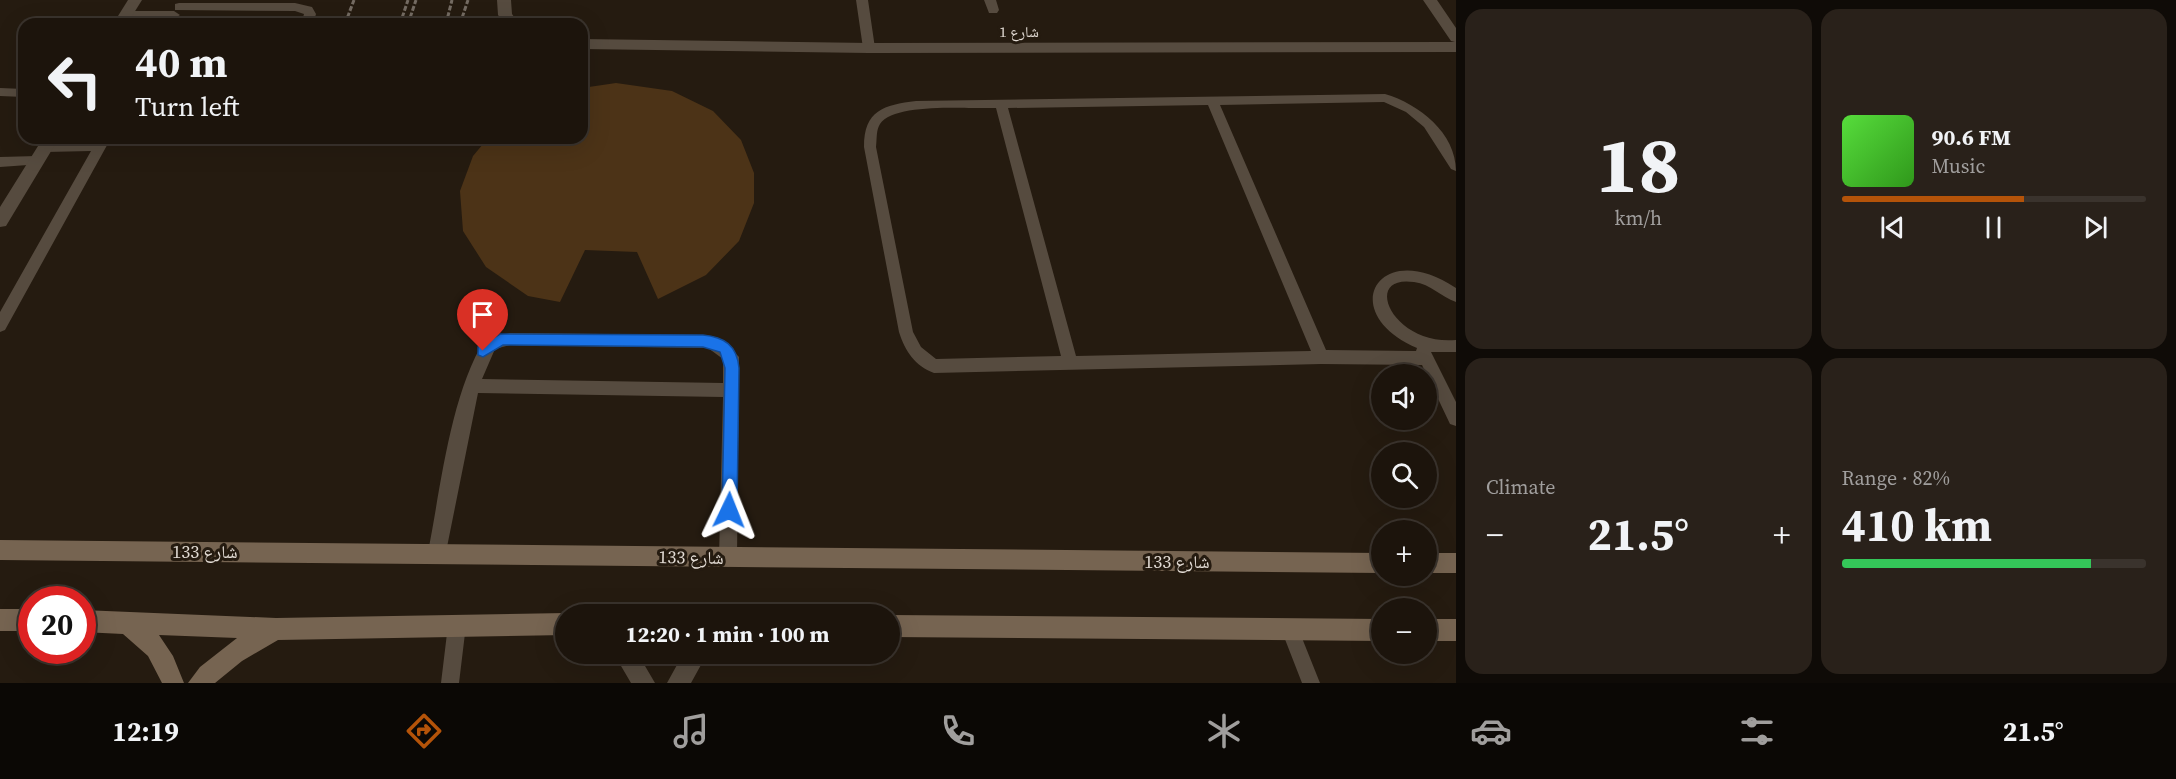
<!DOCTYPE html>
<html lang="en">
<head>
<meta charset="utf-8">
<style>
	:root { --surface:#1c140c; --page:#29211a; --text:#f1f3f6; --muted:#a09e9d; --line:#3a332d; --accent:#b45309 }
	body { margin:0; font-family:"Source Serif 4","Noto Naskh Arabic",serif; background:var(--page); color:var(--text); height:100vh; display:flex; flex-direction:column; font-size:22px; white-space:nowrap }
	* { box-sizing:border-box; margin:0 }
	p { font-size:20px; color:var(--muted) }
	.icon { flex:none; width:33px; height:33px; fill:none; stroke:currentColor; stroke-width:2; stroke-linecap:round; stroke-linejoin:round }
	.map { position:relative; flex:1; overflow:hidden }
	.side { display:flex; flex-direction:column; gap:9px; padding:9px; background:#0f0b07; width:720px }
	.side>* { flex:none }
	.hud { position:absolute; left:18px; top:18px; width:570px; height:126px; border-radius:18px; box-shadow:0 6px 24px #0002,0 0 0 2px var(--line); background:#1c140c; color:var(--text); overflow:hidden }
	.buttons { position:absolute; left:1371px; top:364px; display:grid; gap:12px }
	.buttons a { display:grid; place-items:center; width:66px; height:66px; border-radius:50%; background:var(--surface); box-shadow:0 6px 24px #0002,0 0 0 2px var(--line); font-size:30px }
	.speed { position:absolute; left:18px; top:586px; display:flex; gap:12px; font-size:30px; font-weight:700; text-align:center }
	.speed>* { display:grid; place-content:center; width:78px; height:78px; border-radius:50%; background:var(--surface); box-shadow:0 6px 24px #0002,0 0 0 2px var(--line); line-height:1 }
	.speed .limit { border:9px solid #d22; background:#fff; color:#111 }
	.pin { position:absolute; display:grid; place-items:center; width:51px; height:51px; color:#fff; margin:-62px -26px; border-radius:50% 50% 50% 0; rotate:-45deg; box-shadow:0 0 6px #0007 }
	.pin .icon { rotate:45deg }
	.me { position:absolute; width:66px; margin:-33px; rotate:2deg; stroke-linejoin:round; filter:drop-shadow(0 0 4px #0008) }
	.turn { display:flex; align-items:center; gap:21px; height:126px; padding:0 18px; font-size:27px }
	.turn .icon { width:78px; height:78px; stroke-width:2.5 }
	.turn b { display:block; font-size:42px; line-height:51px }
	.big { font-size:45px; font-weight:700; line-height:1.1 }
	.side .tile { flex:1; display:flex; flex-direction:column; justify-content:center; gap:9px; min-width:0; padding:0 21px; border-radius:18px; background:var(--page) }
	.side .dial { align-items:center; gap:0 }
	.dial b { font-size:78px; line-height:1 }
	.song { display:flex; align-items:center; gap:18px }
	.cover { width:72px; height:72px; border-radius:9px; background:linear-gradient(135deg,hsl(110 70% 55%),hsl(110 70% 35%)) }
	.played { height:6px; border-radius:3px; background:linear-gradient(90deg,var(--accent) 60%,var(--line) 60%) }
	.keys { display:flex; justify-content:space-around; direction:ltr }
	.heat { display:flex; justify-content:space-between; align-items:center; font-size:33px; direction:ltr }
	.charge { height:9px; border-radius:4px; background:linear-gradient(90deg,#34c759 82%,var(--line) 0) }
	.side .tiles { flex:1; display:grid; gap:9px; grid-template-columns:repeat(2,1fr) }
	.trip { position:absolute; left:555px; top:604px; width:345px; height:60px; border-radius:30px; background:var(--surface); box-shadow:0 6px 24px #0002,0 0 0 2px var(--line); font-weight:700; line-height:60px; text-align:center }
	.menu { display:flex; height:96px; justify-content:space-around; align-items:center; background:#0b0805; color:var(--muted) }
	.menu .icon { width:42px; height:42px }
	.menu .current { color:var(--accent) }
	.menu b { font-size:27px; color:var(--text) }
	main { display:flex; flex:1; min-height:0 }
	.map>svg:first-child { display:block }
	.building { fill:#4c3317 }
	.lines { fill:none; stroke-linecap:round; stroke-linejoin:round }
	.path { stroke:#746b62; stroke-width:3; stroke-dasharray:5 2; stroke-linecap:butt }
	.lane { fill:#564b3f; fill-rule:evenodd }
	.street { fill:#564b3f; fill-rule:evenodd }
	.secondary { fill:#766451; fill-rule:evenodd }
	.route { fill:#1a73e8; stroke:#114b97; stroke-width:1.5 }
	.labels { text-anchor:middle; dominant-baseline:central; stroke-width:6; stroke-linejoin:round; paint-order:stroke }
	.far-street-label { font-size:15px; fill:#e3dcd5; stroke:#251b10 }
	.street-label { font-size:18px; fill:#e3dcd5; stroke:#251b10 }
</style>
</head>
<body>
<main>
<div class="map">
<svg width="1456" height="683" viewBox="0 0 1456 683">
	<rect width="100%" height="100%" fill="#251b10"/>
	<path class="building" d="M616 83 672 91 713 111 741 140 754 173V203L739 241 706 275 658 299 637 252 585 250 560 302 528 296 486 267 463 231 460 191 473 156 488 138H582V88Z"/>
	<g class="lines">
		<path class="path" d="M345 24 354 0
			M400 24 408 0
			M408 24 416 0
			M446 24 452 0
			M460 24 468 0"/>
		<path class="lane" d="M856 0H868L875 48 873 51 869 52 863 48Z
			M984 0H996L999 10 997 13H989Z
			M179 3H295L312 7 316 14 313 24H301L304 14 295 11 175 10V4Z
			M125 11H174L180 15 174 19 121 18 119 15Z
			M0 88 24 89V97L0 96Z
			M1385 94C1419 104 1456 133 1456 171L1451 169 1424 127 1406 112 1384 102 1220 105 1326 350 1416 351 1417 348C1335 313 1378 236 1456 288V302C1441 297 1431 284 1414 282 1361 274 1392 346 1456 340V352H1431L1456 402V426L1450 424 1422 365 1321 364 934 373C915 366 905 351 899 332L864 147C864 110 884 105 916 101ZM1208 105 1311 351 1076 356 1008 108ZM996 108 1061 356 936 359 921 347 913 332 876 147C877 139 876 130 880 124 894 102 971 109 996 108Z
			M99 138H111L5 330 0 332V312L91 151 46 152 40 147 46 142 97 141Z
			M37 156 42 158 43 161 42 164 0 167V157Z
			M510 333 703 335 724 341 739 357 737 558 734 564 728 567 722 564 719 558 723 397 478 393 446 552 443 558 437 561 431 558 428 552C441 487 450 396 485 339ZM510 345 708 348 723 359V383L482 379 495 349Z
			M457 616 463 619 466 625 459 683H441L448 625 451 619Z
			M1290 620 1296 623 1320 683H1302L1281 629 1284 623Z"/>
		<path class="street" d="M128 0H142L127 24H113Z
			M497 0H511L512 14 519 24H505L498 15Z
			M1423 0H1437L1456 28V52L869 53 582 49V39L869 43 1455 42 1451 41Z
			M43 138H59L6 226 0 227V207Z
			M614 654H638L655 683H631Z
			M683 654H707L691 683H667Z"/>
		<path class="secondary" d="M0 540 1382 553V573L0 560Z
			M1426 553H1456V573H1426Z
			M0 609H32V631H0Z
			M82 610 276 618 566 613 571 615H566V635L278 640 242 661 215 683H188L200 667 237 638 159 635 173 656 184 683H162L148 656 123 634 82 632Z
			M890 615 1382 619V641L890 637Z
			M1426 619H1456V641H1426Z"/>
	</g>
	<path class="route" d="M500 334 703 335C724 337 737 345 739 368L737 510 735 516 729 518 724 516 722 510 725 368 720 352 703 347 510 345H503L483 357 478 355V347Z"/>
	<g class="labels">
		<g class="far-street-label">
			<text x="1019" y="31">شارع 1</text>
		</g>
		<g class="street-label">
			<text x="205" y="551">شارع 133</text>
			<text transform="translate(691 557) rotate(1)">شارع 133</text>
			<text x="1177" y="561">شارع 133</text>
		</g>
	</g>
</svg>
<div class="buttons">
<a><svg class="icon" aria-label="sound" viewBox="0 0 24 24"><path d="M4 9h4l5-4v14l-5-4H4zM17 9q2 3 0 6"/></svg></a>
<a><svg class="icon" aria-label="search" viewBox="0 0 24 24"><circle cx="10" cy="10" r="6"/><path d="M15 15l6 6"/></svg></a>
<a>+</a>
<a>−</a>
</div>
<div class="speed"><div class="limit">20</div></div>
<div class="pin" style="left:483px;top:351px;background:#d93025"><svg class="icon" aria-label="arrive" viewBox="0 0 24 24"><path d="M6 21V4h12l-3 4 3 4H6"/></svg></div>
<svg class="me" style="left:729px;top:510px" viewBox="-20 -20 40 40"><path d="M0-17L14 15 0 8-14 15z" fill="#1a73e8" stroke="#fff" stroke-width="4"/></svg>
<div class="trip">12:20 · 1 min · 100 m</div>
<div class="hud">
<div class="turn"><svg class="icon" aria-label="left" viewBox="0 0 24 24"><path d="M17 20v-9H6M10 6l-5 5 5 5"/></svg><div><b>40 m</b>Turn left</div></div>
</div>
</div>
<section class="side">
<div class="tiles">
<div class="tile dial"><b>18</b><p>km/h</p></div>
<div class="tile">
<div class="song"><i class="cover"></i><div><b>90.6 FM</b><p>Music</p></div></div>
<div class="played"></div>
<div class="keys"><svg class="icon" aria-label="previous" viewBox="0 0 24 24"><path d="M18 5L8 12l10 7zM5 5v14"/></svg><svg class="icon" aria-label="pause" viewBox="0 0 24 24"><path d="M8 5v14M16 5v14"/></svg><svg class="icon" aria-label="next" viewBox="0 0 24 24"><path d="M6 5l10 7-10 7zM19 5v14"/></svg></div>
</div>
<div class="tile"><p>Climate</p>
<div class="heat"><a>−</a><b class="big">21.5°</b><a>+</a></div>
</div>
<div class="tile"><p>Range · 82%</p><b class="big">410 km</b><div class="charge"></div></div>
</div>
</section>
</main>
<nav class="menu">
<b>12:19</b>
<svg class="icon current" aria-label="directions" viewBox="0 0 24 24"><path d="M12 3l9 9-9 9-9-9zM9 14v-3h6M13 9l2 2-2 2"/></svg>
<svg class="icon" aria-label="music" viewBox="0 0 24 24"><path d="M9 18V5l10-2v13"/><circle cx="6" cy="18" r="3"/><circle cx="16" cy="16" r="3"/></svg>
<svg class="icon" aria-label="phone" viewBox="0 0 24 24"><path d="M5 4h4l2 5-3 2q2 4 5 5l2-3 5 2v4C11 20 4 13 5 4z"/></svg>
<svg class="icon" aria-label="climate" viewBox="0 0 24 24"><path d="M12 3v18M4 7l16 10M4 17L20 7"/></svg>
<svg class="icon" aria-label="car" viewBox="0 0 24 24"><path d="M5 17H2v-5l4-1 3-4h7l3 4 3 1v5h-3M9 17h6M6 11h13"/><circle cx="7" cy="17" r="2"/><circle cx="17" cy="17" r="2"/></svg>
<svg class="icon" aria-label="filters" viewBox="0 0 24 24"><path d="M4 7h16M4 17h16"/><circle cx="9" cy="7" r="2"/><circle cx="15" cy="17" r="2"/></svg>
<b>21.5°</b>
</nav>
</body>
</html>
